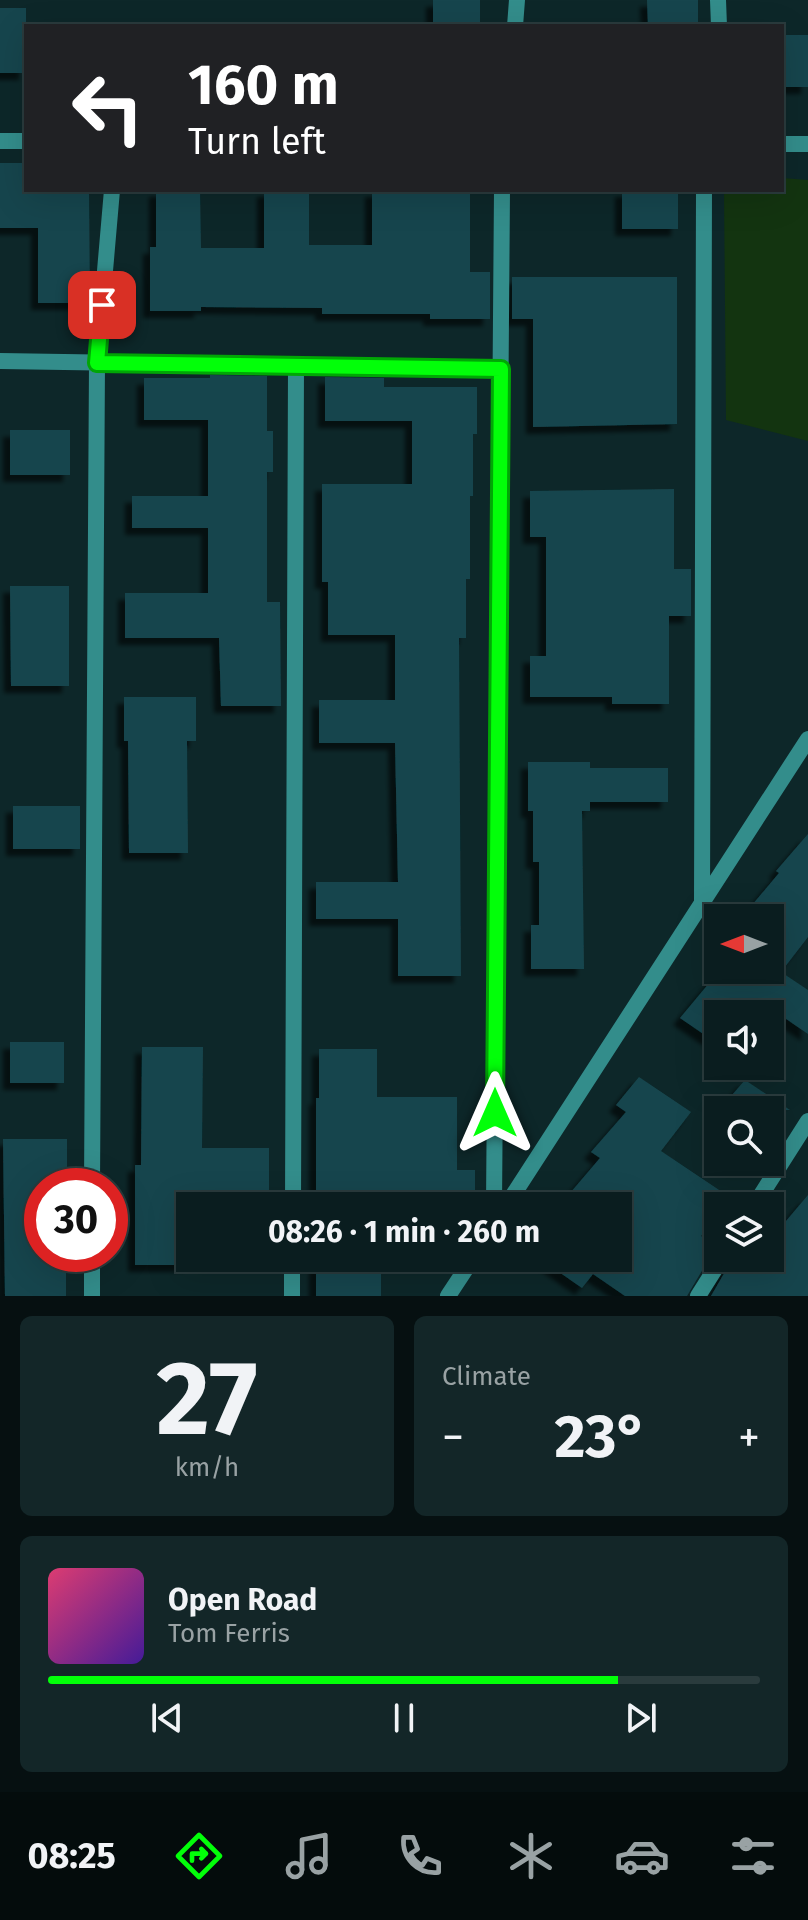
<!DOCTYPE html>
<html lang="en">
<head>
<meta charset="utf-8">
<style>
	:root { --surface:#0a1d1f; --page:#132628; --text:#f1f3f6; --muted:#99a2a4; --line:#2a3b3d; --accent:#02ff09 }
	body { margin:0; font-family:"Fira Sans",sans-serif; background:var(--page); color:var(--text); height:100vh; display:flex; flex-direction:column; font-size:30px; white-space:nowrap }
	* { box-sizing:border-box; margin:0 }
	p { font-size:26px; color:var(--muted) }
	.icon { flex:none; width:44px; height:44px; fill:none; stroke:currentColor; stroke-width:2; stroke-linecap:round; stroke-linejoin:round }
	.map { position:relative; height:1296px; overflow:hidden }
	.sheet { display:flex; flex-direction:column; gap:20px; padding:20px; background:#061011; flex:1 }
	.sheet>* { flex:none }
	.top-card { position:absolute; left:24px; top:24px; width:760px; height:168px; border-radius:0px; box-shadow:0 8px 32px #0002,0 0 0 2px var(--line); background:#202124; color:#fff; overflow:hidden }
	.needle { width:52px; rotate:270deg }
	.fabs { position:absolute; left:704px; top:904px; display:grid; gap:16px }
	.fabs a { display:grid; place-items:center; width:80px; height:80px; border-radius:0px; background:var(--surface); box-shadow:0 8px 32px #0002,0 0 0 2px var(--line); font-size:40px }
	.speed { position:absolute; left:24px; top:1168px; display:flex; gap:16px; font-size:40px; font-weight:700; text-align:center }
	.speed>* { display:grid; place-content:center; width:104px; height:104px; border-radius:50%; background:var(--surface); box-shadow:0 8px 32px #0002,0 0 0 2px var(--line); line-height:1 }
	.speed .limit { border:12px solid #d22; background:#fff; color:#111 }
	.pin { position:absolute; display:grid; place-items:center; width:68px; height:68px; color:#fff; margin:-34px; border-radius:16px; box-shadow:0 4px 12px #0006 }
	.me { position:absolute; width:88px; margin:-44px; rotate:0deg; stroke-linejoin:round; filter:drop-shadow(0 0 6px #0008) }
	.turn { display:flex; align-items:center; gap:28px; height:168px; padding:0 32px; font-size:36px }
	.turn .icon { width:104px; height:104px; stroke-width:2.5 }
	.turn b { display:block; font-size:56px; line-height:68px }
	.big { font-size:60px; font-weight:700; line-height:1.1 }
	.sheet .tile { flex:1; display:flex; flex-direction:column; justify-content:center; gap:12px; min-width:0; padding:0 28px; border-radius:12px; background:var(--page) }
	.sheet .dial { align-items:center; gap:0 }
	.dial b { font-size:104px; line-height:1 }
	.song { display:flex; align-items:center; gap:24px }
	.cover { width:96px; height:96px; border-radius:12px; background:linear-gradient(135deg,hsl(340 70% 55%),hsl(260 70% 35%)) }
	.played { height:8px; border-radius:4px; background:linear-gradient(90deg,var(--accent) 80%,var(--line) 80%) }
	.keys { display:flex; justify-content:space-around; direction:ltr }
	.heat { display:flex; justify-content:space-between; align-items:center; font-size:44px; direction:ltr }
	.sheet .tiles { flex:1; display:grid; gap:20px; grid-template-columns:1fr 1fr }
	.tile:last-child { grid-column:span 2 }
	.trip { position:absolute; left:176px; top:1192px; width:456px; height:80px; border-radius:0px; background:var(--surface); box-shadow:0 8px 32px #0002,0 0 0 2px var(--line); font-weight:700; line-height:80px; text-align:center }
	.menu { display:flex; height:128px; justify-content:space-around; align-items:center; background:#040c0c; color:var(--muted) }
	.menu .icon { width:56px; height:56px }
	.menu .active { color:var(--accent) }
	.menu b { font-size:36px; color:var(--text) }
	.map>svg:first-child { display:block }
	.green { fill:#133410 }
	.building { fill:#17454d; filter:url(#shadow) }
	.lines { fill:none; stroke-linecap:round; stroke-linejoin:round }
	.street { stroke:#338d8b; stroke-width:16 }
	.route-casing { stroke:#01a606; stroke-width:20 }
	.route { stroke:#02ff09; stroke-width:14 }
</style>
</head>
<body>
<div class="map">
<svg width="808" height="1296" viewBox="0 0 808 1296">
	<defs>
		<filter id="shadow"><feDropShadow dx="-7" dy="7" stdDeviation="2" flood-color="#0009"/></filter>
	</defs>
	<rect width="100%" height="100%" fill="#0d2729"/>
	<path class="green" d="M782 178 808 180V441L726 420 724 190H782Z"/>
	<path class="building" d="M433 0H480V26H433Z
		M647 0H698V26H648Z
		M0 8H26V73H0Z
		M782 35H808V87H782Z
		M0 163H26V190H89L90 303H38V228H0Z
		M156 190H200L201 248H264V190H309V245H372V190H470V272H490V319H430V314H322V308L201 307V311H150V247H156Z
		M622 190H678V229H622Z
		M512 277H677V424L533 427V319H512Z
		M210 375 267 376V431H273V472H267V602H280L281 706H221L219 638H125V593H208V528H132V496H208V420H144V378H210Z
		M325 377 384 378V387H477V434H473V496H470V579H466V638H459L461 976H398V919H316V882H398L395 743H319V700H395V635H328V582H322V484H412V421H325Z
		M10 430H70V475H10Z
		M674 489V569H691V616H669V704H612V697H530V656H546V537H530V491Z
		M10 586H69V686H11Z
		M124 697H196V741H187L188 853H129L128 741H124Z
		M528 762H590V768H668V802H590V811H582L584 969H531V925H539V862H533V811H528Z
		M13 806H80V849H13Z
		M808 834V937L781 972 808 990V1034L779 1014H718V1044L680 1018 720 970H770V918H741L779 873 776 871Z
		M10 1042H64V1083H10Z
		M142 1047H203L202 1148H269V1206H190V1265H135V1165H141Z
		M319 1049H377V1097H457V1170H475V1206H316V1098H319Z
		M639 1077 691 1112 661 1151 731 1198 724 1206H718V1214L701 1236 718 1248 713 1252 687 1296H625L593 1274 582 1288 539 1258H618V1206H559L600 1158 591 1152 626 1112 616 1105Z
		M745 1080 790 1110H719Z
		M3 1139H67V1186H42V1258H66V1296H5Z
		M808 1195V1296H711L733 1258H770V1240Z
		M316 1258H381V1296H316Z"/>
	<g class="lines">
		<path class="street" d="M718 0 719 26
			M515 26 517 0
			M0 141H26
			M782 144H808
			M0 361 501 369
			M702 903 704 190
			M92 1186 97 363 112 190
			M293 1206 296 366
			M494 1206 502 190
			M506 1206 808 739
			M754 1206 808 1121
			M92 1296V1254
			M292 1296V1258
			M448 1296 473 1258
			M698 1296 722 1258"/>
	</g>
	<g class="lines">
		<g class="route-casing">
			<path id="route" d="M102 305 97 363 501 369 495 1113"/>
		</g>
		<use href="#route" class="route"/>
	</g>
</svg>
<div class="fabs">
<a><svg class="needle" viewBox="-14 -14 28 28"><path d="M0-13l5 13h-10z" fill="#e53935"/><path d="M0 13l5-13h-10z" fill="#99a2a4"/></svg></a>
<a><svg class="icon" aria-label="sound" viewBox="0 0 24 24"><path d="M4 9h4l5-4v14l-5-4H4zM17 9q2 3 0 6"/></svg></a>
<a><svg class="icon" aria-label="search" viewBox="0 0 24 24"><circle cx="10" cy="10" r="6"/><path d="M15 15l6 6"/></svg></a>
<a><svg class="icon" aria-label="layers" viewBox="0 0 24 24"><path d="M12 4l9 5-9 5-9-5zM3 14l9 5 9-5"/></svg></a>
</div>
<div class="speed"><div class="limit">30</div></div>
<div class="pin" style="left:102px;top:305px;background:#d93025"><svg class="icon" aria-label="arrive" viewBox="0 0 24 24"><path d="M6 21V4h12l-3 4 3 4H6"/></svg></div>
<svg class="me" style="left:495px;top:1113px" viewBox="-20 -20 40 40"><path d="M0-17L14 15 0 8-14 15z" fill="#02ff09" stroke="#fff" stroke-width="4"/></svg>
<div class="trip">08:26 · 1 min · 260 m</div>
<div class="top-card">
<div class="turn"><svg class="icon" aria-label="left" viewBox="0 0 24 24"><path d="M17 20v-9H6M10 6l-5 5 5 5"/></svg><div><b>160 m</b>Turn left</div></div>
</div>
</div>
<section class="sheet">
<div class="tiles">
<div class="tile dial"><b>27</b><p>km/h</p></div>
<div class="tile"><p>Climate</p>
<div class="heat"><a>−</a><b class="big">23°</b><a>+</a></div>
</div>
<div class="tile">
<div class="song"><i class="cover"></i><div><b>Open Road</b><p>Tom Ferris</p></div></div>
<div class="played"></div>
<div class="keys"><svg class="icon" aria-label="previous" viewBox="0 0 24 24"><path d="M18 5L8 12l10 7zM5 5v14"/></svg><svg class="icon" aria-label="pause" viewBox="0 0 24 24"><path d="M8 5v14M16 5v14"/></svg><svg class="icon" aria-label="next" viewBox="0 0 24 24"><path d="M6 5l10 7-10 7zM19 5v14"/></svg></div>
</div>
</div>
</section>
<nav class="menu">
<b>08:25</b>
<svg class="icon active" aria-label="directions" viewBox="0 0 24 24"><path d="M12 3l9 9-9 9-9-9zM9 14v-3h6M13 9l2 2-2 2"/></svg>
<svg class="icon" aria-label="music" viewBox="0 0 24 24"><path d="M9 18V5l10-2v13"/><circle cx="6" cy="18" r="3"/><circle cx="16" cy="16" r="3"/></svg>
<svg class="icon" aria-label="phone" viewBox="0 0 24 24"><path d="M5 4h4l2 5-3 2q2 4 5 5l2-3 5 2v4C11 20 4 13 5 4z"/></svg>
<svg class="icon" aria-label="climate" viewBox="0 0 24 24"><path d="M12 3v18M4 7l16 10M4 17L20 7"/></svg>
<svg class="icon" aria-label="car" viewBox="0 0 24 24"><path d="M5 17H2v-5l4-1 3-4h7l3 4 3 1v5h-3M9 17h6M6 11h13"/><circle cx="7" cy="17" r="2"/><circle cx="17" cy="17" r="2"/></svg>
<svg class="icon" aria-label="filters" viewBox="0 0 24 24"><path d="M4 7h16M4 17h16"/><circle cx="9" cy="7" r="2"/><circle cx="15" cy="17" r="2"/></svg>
</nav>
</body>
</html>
